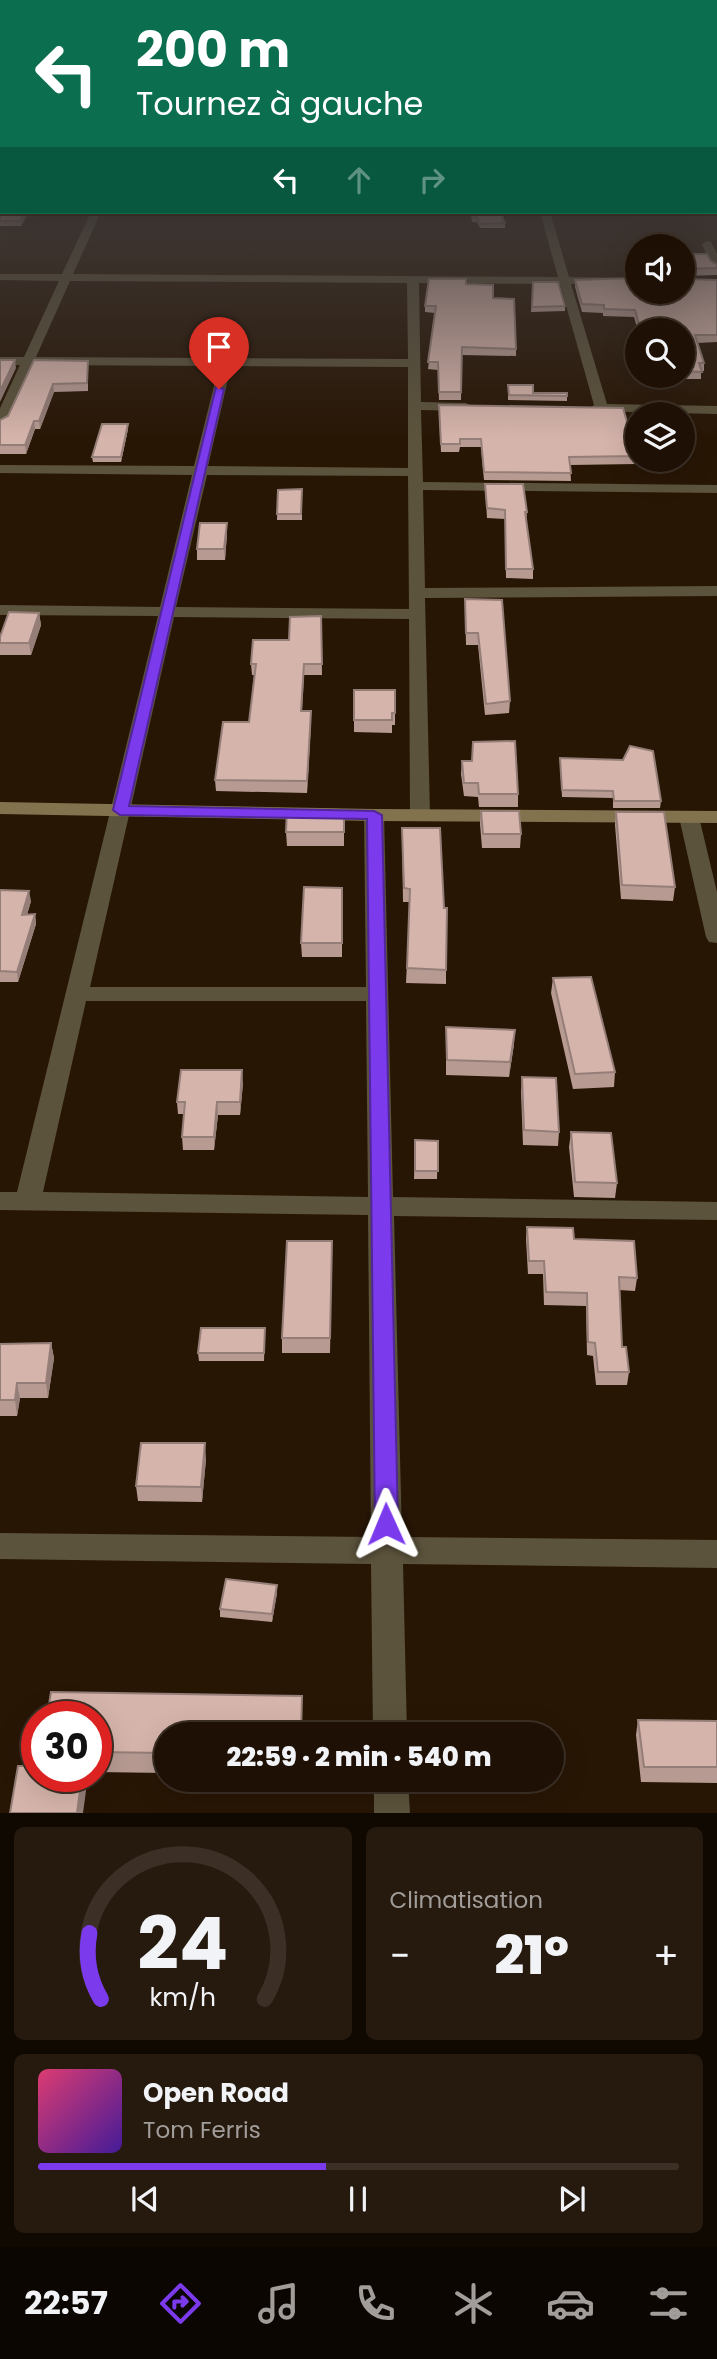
<!DOCTYPE html>
<html lang="fr">
<head>
<meta charset="utf-8">
<style>
	:root { --surface:#1e1004; --page:#26190e; --text:#f1f3f6; --muted:#a19d9a; --line:#3c3026; --accent:#7c3aed }
	body { margin:0; font-family:Poppins,sans-serif; background:var(--page); color:var(--text); height:100vh; display:flex; flex-direction:column; font-size:26px; white-space:nowrap }
	* { box-sizing:border-box; margin:0 }
	p { font-size:23px; color:var(--muted) }
	.icon { flex:none; width:38px; height:38px; fill:none; stroke:currentColor; stroke-width:2; stroke-linecap:round; stroke-linejoin:round }
	.map { position:relative; height:1813px; overflow:hidden }
	.drawer { display:flex; flex-direction:column; gap:14px; padding:14px; background:#100902; flex:1 }
	.drawer>* { flex:none }
	.guide { position:absolute; left:0px; top:0px; width:718px; height:214px; box-shadow:0 7px 28px #0002,0 0 0 2px var(--line); background:#0b6e4f; color:#fff; overflow:hidden }
	.buttons { position:absolute; left:625px; top:234px; display:grid; gap:14px }
	.buttons a { display:grid; place-items:center; width:70px; height:70px; border-radius:50%; background:var(--surface); box-shadow:0 7px 28px #0002,0 0 0 2px var(--line); font-size:35px }
	.speed { position:absolute; left:21px; top:1701px; display:flex; gap:14px; font-size:35px; font-weight:700; text-align:center }
	.speed>* { display:grid; place-content:center; width:91px; height:91px; border-radius:50%; background:var(--surface); box-shadow:0 7px 28px #0002,0 0 0 2px var(--line); line-height:1 }
	.speed .limit { border:10px solid #d22; background:#fff; color:#111 }
	.pin { position:absolute; display:grid; place-items:center; width:60px; height:60px; color:#fff; margin:-72px -30px; border-radius:50% 50% 50% 0; rotate:-45deg; box-shadow:0 0 7px #0007 }
	.pin .icon { rotate:45deg }
	.me { position:absolute; width:77px; margin:-38px; rotate:359deg; stroke-linejoin:round; filter:drop-shadow(0 0 5px #0008) }
	.turn { display:flex; align-items:center; gap:24px; height:147px; padding:0 21px; font-size:32px }
	.turn .icon { width:91px; height:91px; stroke-width:2.5 }
	.turn b { display:block; font-size:49px; line-height:60px }
	.lanes { display:flex; align-items:center; height:66px; padding:0 21px; background:#0003; justify-content:center; gap:35px; direction:ltr }
	.lanes .off { opacity:.35 }
	.big { font-size:52px; font-weight:800; line-height:1.1 }
	.drawer .card { flex:1; display:flex; flex-direction:column; justify-content:center; gap:10px; min-width:0; padding:0 24px; border-radius:10px; background:var(--page) }
	.drawer .dial { align-items:center; gap:0 }
	.dial svg { height:182px; overflow:visible; fill:none; stroke:var(--line); stroke-width:7; stroke-linecap:round; text-anchor:middle }
	.dial text { fill:var(--text); stroke:none }
	.song { display:flex; align-items:center; gap:21px }
	.cover { width:84px; height:84px; border-radius:10px; background:linear-gradient(135deg,hsl(340 70% 55%),hsl(260 70% 35%)) }
	.played { height:7px; border-radius:4px; background:linear-gradient(90deg,var(--accent) 45%,var(--line) 45%) }
	.keys { display:flex; justify-content:space-around; direction:ltr }
	.heat { display:flex; justify-content:space-between; align-items:center; font-size:38px; direction:ltr }
	.drawer .tiles { flex:1; display:grid; gap:14px; grid-template-columns:1fr 1fr }
	.card:last-child { grid-column:span 2 }
	.trip { position:absolute; left:154px; top:1722px; width:410px; height:70px; border-radius:35px; background:var(--surface); box-shadow:0 7px 28px #0002,0 0 0 2px var(--line); font-weight:800; line-height:70px; text-align:center }
	.tabs { display:flex; height:112px; justify-content:space-around; align-items:center; background:#0c0602; color:var(--muted) }
	.tabs .icon { width:49px; height:49px }
	.tabs .active { color:var(--accent) }
	.tabs b { font-size:32px; color:var(--text) }
	.map>svg:first-child { display:block }
	.lines { fill:none; stroke-linecap:round; stroke-linejoin:round }
	.street { fill:#5c533c; fill-rule:evenodd }
	.secondary { fill:#82734e; fill-rule:evenodd }
	.wall { fill:#b79b93 }
	.shaded-wall { fill:#957e78 }
	.building { fill:#d5b4ab; stroke:#957e78; stroke-width:2 }
	.route { fill:#7c3aed; stroke:#51269a; stroke-width:2 }
</style>
</head>
<body>
<div class="map">
<svg width="717" height="1813" viewBox="0 0 717 1813">
	<rect width="100%" height="100%" fill="#281605"/>
	<g class="lines">
		<path class="street" d="M0 185H2V189H0Z
			M91 212H101L73 274 558 277 540 212H550L569 277 637 278V284H571L607 404 717 406V414L592 411 590 408 594 405 560 284 419 283 421 402 466 403 473 407 466 411 421 410 423 482 717 485V493L423 490 425 588 717 586V596L425 598 430 815 427 819 420 821 410 815 409 619 174 617 90 987H366L364 815 374 809 381 811 384 815 393 1197 717 1202V1220L394 1216 402 1537 717 1540V1568L403 1564 407 1734H373L371 1564 0 1559V1533L371 1537 368 1215 0 1210V1192H17L158 616 0 615V605L160 607 192 475 0 473V465L194 466 219 366 33 365 7 423 0 427V408L20 365H0V357H24L59 281 0 280V274H62ZM70 281 407 283 408 359 36 357ZM231 366 408 367V468L208 466ZM207 475 408 476 409 609 176 607ZM86 1001H366L368 1197 43 1192Z
			M707 241 711 242 717 254V269L711 266 702 244Z
			M689 811 699 817 717 892V943L709 942 706 937 679 817Z
			M374 1780H408L410 1813H374Z"/>
		<path class="secondary" d="M0 802 374 809 717 811V823L374 821 0 814Z"/>
	</g>
	<path class="wall" d="M0 187 2 212H29L21 226H0Z
		M471 212H504V217H502L505 223V228H480L477 222H472Z
		M682 254 717 264V275L682 276Z
		M575 280 637 292 717 280V342L697 343 704 363V371H701V379H665V376H682V331H638L634 317 603 316V313L582 312 575 287Z
		M533 282 565 306V311L531 312Z
		M466 284 493 298 516 349V356L462 355 461 400H439L438 370 428 369 435 313 425 312V306Z
		M34 360 88 369V391L54 392 40 429H35L26 454H0V420L8 416Z
		M508 385 533 393 567 396V401L508 400Z
		M439 413 637 453V464L570 465 571 481 484 480 481 447H460L459 452H441Z
		M128 429 121 462H93L92 457Z
		M485 484 527 512 526 522 533 569V579L506 578 505 519 487 518Z
		M302 489V520H277L278 490Z
		M227 523V534L225 560H197V549Z
		M465 599 510 701 509 713 485 715 478 645H466Z
		M39 613 41 625 31 655H0V637Z
		M321 616 322 675H304L302 711 311 722 307 793 216 791 215 780 249 722 254 675H252L251 664 289 640Z
		M354 690H395V725H392V733L354 732Z
		M560 758 661 801 660 808H613V798L562 797Z
		M462 761 518 794V807H479L478 797 464 796 461 774Z
		M344 810V846H287L286 832Z
		M481 811 521 834 520 848H482L480 824Z
		M616 812 675 887 673 901 621 899 615 825Z
		M402 828 446 970V984L406 983 410 902H403Z
		M342 888V957H302L301 943Z
		M0 890 31 901 27 915 35 914 36 924 18 982H0Z
		M553 978 615 1072 614 1087 573 1089 551 993Z
		M446 1027 514 1044 509 1077 446 1075Z
		M522 1077 559 1132 558 1146 523 1145 521 1092Z
		M243 1083 240 1115H218L214 1150H183L182 1137 184 1114H178L177 1102Z
		M571 1132 617 1183 615 1198 574 1197 569 1147Z
		M415 1140 438 1141 437 1179H414Z
		M527 1227 574 1239 637 1278 635 1291 619 1290 622 1347 629 1372 627 1385H596L593 1356 587 1355 586 1306 544 1305 543 1274H528L526 1239Z
		M332 1256 330 1353H282V1338Z
		M265 1328 264 1361H199L198 1353Z
		M51 1343 54 1358 48 1398H20L17 1416H0V1344Z
		M206 1459 202 1502 138 1501 136 1486Z
		M277 1585V1593L272 1622 220 1617V1609Z
		M302 1696V1734H166V1773L96 1772V1717Z
		M638 1720 717 1721V1783L641 1782 636 1735Z"/>
	<path class="shaded-wall" d="M26 212H29L21 226 20 221Z
		M15 360 16 368 0 402V391Z
		M53 384 54 392 40 429 39 421Z
		M34 421 35 429 26 454 25 445Z
		M128 424V429L121 462V457Z
		M227 523V534L225 560 224 549Z
		M39 613 41 625 31 655 29 643Z
		M311 711V722L307 793V781Z
		M29 891 31 901 24 925 22 915Z
		M35 914 36 924 18 982 17 972Z
		M515 1030 514 1044 509 1077 510 1062Z
		M242 1070 243 1083 240 1115V1102Z
		M217 1102 218 1115 214 1150V1137Z
		M51 1343 54 1358 48 1398 46 1383Z
		M17 1383 20 1398 17 1416 15 1400Z
		M205 1443 206 1459 202 1502 201 1487Z
		M277 1585V1593L272 1622V1614Z
		M302 1696V1734H301Z
		M82 1776H88L83 1813H77Z"/>
	<path class="building" d="M2 186V212H26L20 221H0V187Z
		M471 212H504H500L505 223 480 224 477 217H472Z
		M682 254H707L711 261 717 264V268L682 269V264H685L682 260Z
		M637 278V292H682V279L717 280V335H695L704 363H699L702 372 682 371V331H641L635 310 604 309V305L582 304 575 280Z
		M429 279H466V284L493 285V298L514 299 516 349 462 347 461 392H439L438 362H428L436 306H425Z
		M533 282H558L565 306 532 307Z
		M0 360H15L0 391Z
		M34 360 88 361 87 383 53 384 39 421H34L25 445H0V420L8 416Z
		M508 385H533V393H567V396L509 395Z
		M439 405 623 408 637 456 569 457 571 473 484 472 481 439H460V444H441Z
		M102 424H128L121 457H92Z
		M485 484H523L527 512H525L533 569H506L505 510 487 508Z
		M302 489 301 514H277L278 490Z
		M200 523H227L224 549H197Z
		M465 599 502 600 510 701 486 704 478 633H466Z
		M9 612 39 613 29 643H0V637Z
		M321 616 322 664H304L301 711H311L307 781 215 780 223 722H249L256 664H251L253 640H289L290 617Z
		M354 690H395V713H392V720H354Z
		M515 741 518 794H479L478 783H464L462 761H472L473 742Z
		M630 746 653 751 661 801H614L613 791 562 790 560 758 623 760Z
		M287 809 344 810V832H286Z
		M481 811H519L521 834H483Z
		M616 812H664L675 887 622 885Z
		M402 828H440L444 908H447L446 970 407 968 410 889 404 888Z
		M304 887 342 888V943H301Z
		M0 890 29 891 22 915 35 914 17 972 0 971Z
		M591 977 615 1072 575 1074 553 978Z
		M446 1027 515 1030 510 1062 447 1060Z
		M181 1070H242L240 1102H217L214 1137H182L185 1102H177Z
		M522 1077 556 1078 559 1132 524 1130Z
		M571 1132 611 1133 617 1183 575 1182Z
		M415 1140 438 1141V1171H415Z
		M527 1227 573 1228 574 1239 634 1241 637 1278 619 1277 622 1347H626L629 1372H598L595 1343 588 1342 587 1293 546 1292 544 1261H529Z
		M287 1241H332L330 1338H282Z
		M201 1328H265L264 1353H198Z
		M51 1343 46 1383H17L15 1400H0V1344Z
		M141 1443H205L201 1487 136 1486Z
		M226 1579 277 1585 272 1614 220 1609Z
		M51 1692 302 1696 301 1734H166V1753L96 1752V1717H47Z
		M638 1720 717 1721V1767H644Z
		M18 1766H37V1776H82L77 1813H10Z"/>
	<linearGradient id="sky" x2="0" y2="1"><stop stop-color="#160c03"/><stop offset="0.42" stop-color="#423c3b"/><stop offset="1" stop-color="#423c3b" stop-opacity="0"/></linearGradient>
	<rect width="717" height="439" fill="url(#sky)"/>
	<path class="route" d="M216 387 224 389 129 806 374 811 382 815 398 1524 395 1531 386 1534 378 1531 375 1524 367 819 120 815 113 810Z"/>
</svg>
<div class="buttons">
<a><svg class="icon" aria-label="sound" viewBox="0 0 24 24"><path d="M4 9h4l5-4v14l-5-4H4zM17 9q2 3 0 6"/></svg></a>
<a><svg class="icon" aria-label="search" viewBox="0 0 24 24"><circle cx="10" cy="10" r="6"/><path d="M15 15l6 6"/></svg></a>
<a><svg class="icon" aria-label="layers" viewBox="0 0 24 24"><path d="M12 4l9 5-9 5-9-5zM3 14l9 5 9-5"/></svg></a>
</div>
<div class="speed"><div class="limit">30</div></div>
<div class="pin" style="left:219px;top:389px;background:#d93025"><svg class="icon" aria-label="arrive" viewBox="0 0 24 24"><path d="M6 21V4h12l-3 4 3 4H6"/></svg></div>
<svg class="me" style="left:386px;top:1524px" viewBox="-20 -20 40 40"><path d="M0-17L14 15 0 8-14 15z" fill="#7c3aed" stroke="#fff" stroke-width="4"/></svg>
<div class="trip">22:59 · 2 min · 540 m</div>
<div class="guide">
<div class="turn"><svg class="icon" aria-label="left" viewBox="0 0 24 24"><path d="M17 20v-9H6M10 6l-5 5 5 5"/></svg><div><b>200 m</b>Tournez à gauche</div></div>
<div class="lanes"><svg class="icon" aria-label="left" viewBox="0 0 24 24"><path d="M17 20v-9H6M10 6l-5 5 5 5"/></svg><svg class="icon off" aria-label="ahead" viewBox="0 0 24 24"><path d="M12 20V5M6 11l6-6 6 6"/></svg><svg class="icon off" aria-label="right" viewBox="0 0 24 24"><path d="M7 20v-9h11M14 6l5 5-5 5"/></svg></div>
</div>
</div>
<section class="drawer">
<div class="tiles">
<div class="card dial"><svg viewBox="0 0 100 80">
<path d="M14 69A42 42 0 1 1 86 69"/>
<path d="M14 69A42 42 0 0 1 9 40" stroke="#7c3aed"/>
<text x="50" y="56" font-size="32" font-weight="700">24</text>
<text x="50" y="72" font-size="11">km/h</text>
</svg></div>
<div class="card"><p>Climatisation</p>
<div class="heat"><a>−</a><b class="big">21°</b><a>+</a></div>
</div>
<div class="card">
<div class="song"><i class="cover"></i><div><b>Open Road</b><p>Tom Ferris</p></div></div>
<div class="played"></div>
<div class="keys"><svg class="icon" aria-label="previous" viewBox="0 0 24 24"><path d="M18 5L8 12l10 7zM5 5v14"/></svg><svg class="icon" aria-label="pause" viewBox="0 0 24 24"><path d="M8 5v14M16 5v14"/></svg><svg class="icon" aria-label="next" viewBox="0 0 24 24"><path d="M6 5l10 7-10 7zM19 5v14"/></svg></div>
</div>
</div>
</section>
<nav class="tabs">
<b>22:57</b>
<svg class="icon active" aria-label="directions" viewBox="0 0 24 24"><path d="M12 3l9 9-9 9-9-9zM9 14v-3h6M13 9l2 2-2 2"/></svg>
<svg class="icon" aria-label="music" viewBox="0 0 24 24"><path d="M9 18V5l10-2v13"/><circle cx="6" cy="18" r="3"/><circle cx="16" cy="16" r="3"/></svg>
<svg class="icon" aria-label="phone" viewBox="0 0 24 24"><path d="M5 4h4l2 5-3 2q2 4 5 5l2-3 5 2v4C11 20 4 13 5 4z"/></svg>
<svg class="icon" aria-label="climate" viewBox="0 0 24 24"><path d="M12 3v18M4 7l16 10M4 17L20 7"/></svg>
<svg class="icon" aria-label="car" viewBox="0 0 24 24"><path d="M5 17H2v-5l4-1 3-4h7l3 4 3 1v5h-3M9 17h6M6 11h13"/><circle cx="7" cy="17" r="2"/><circle cx="17" cy="17" r="2"/></svg>
<svg class="icon" aria-label="filters" viewBox="0 0 24 24"><path d="M4 7h16M4 17h16"/><circle cx="9" cy="7" r="2"/><circle cx="15" cy="17" r="2"/></svg>
</nav>
</body>
</html>
